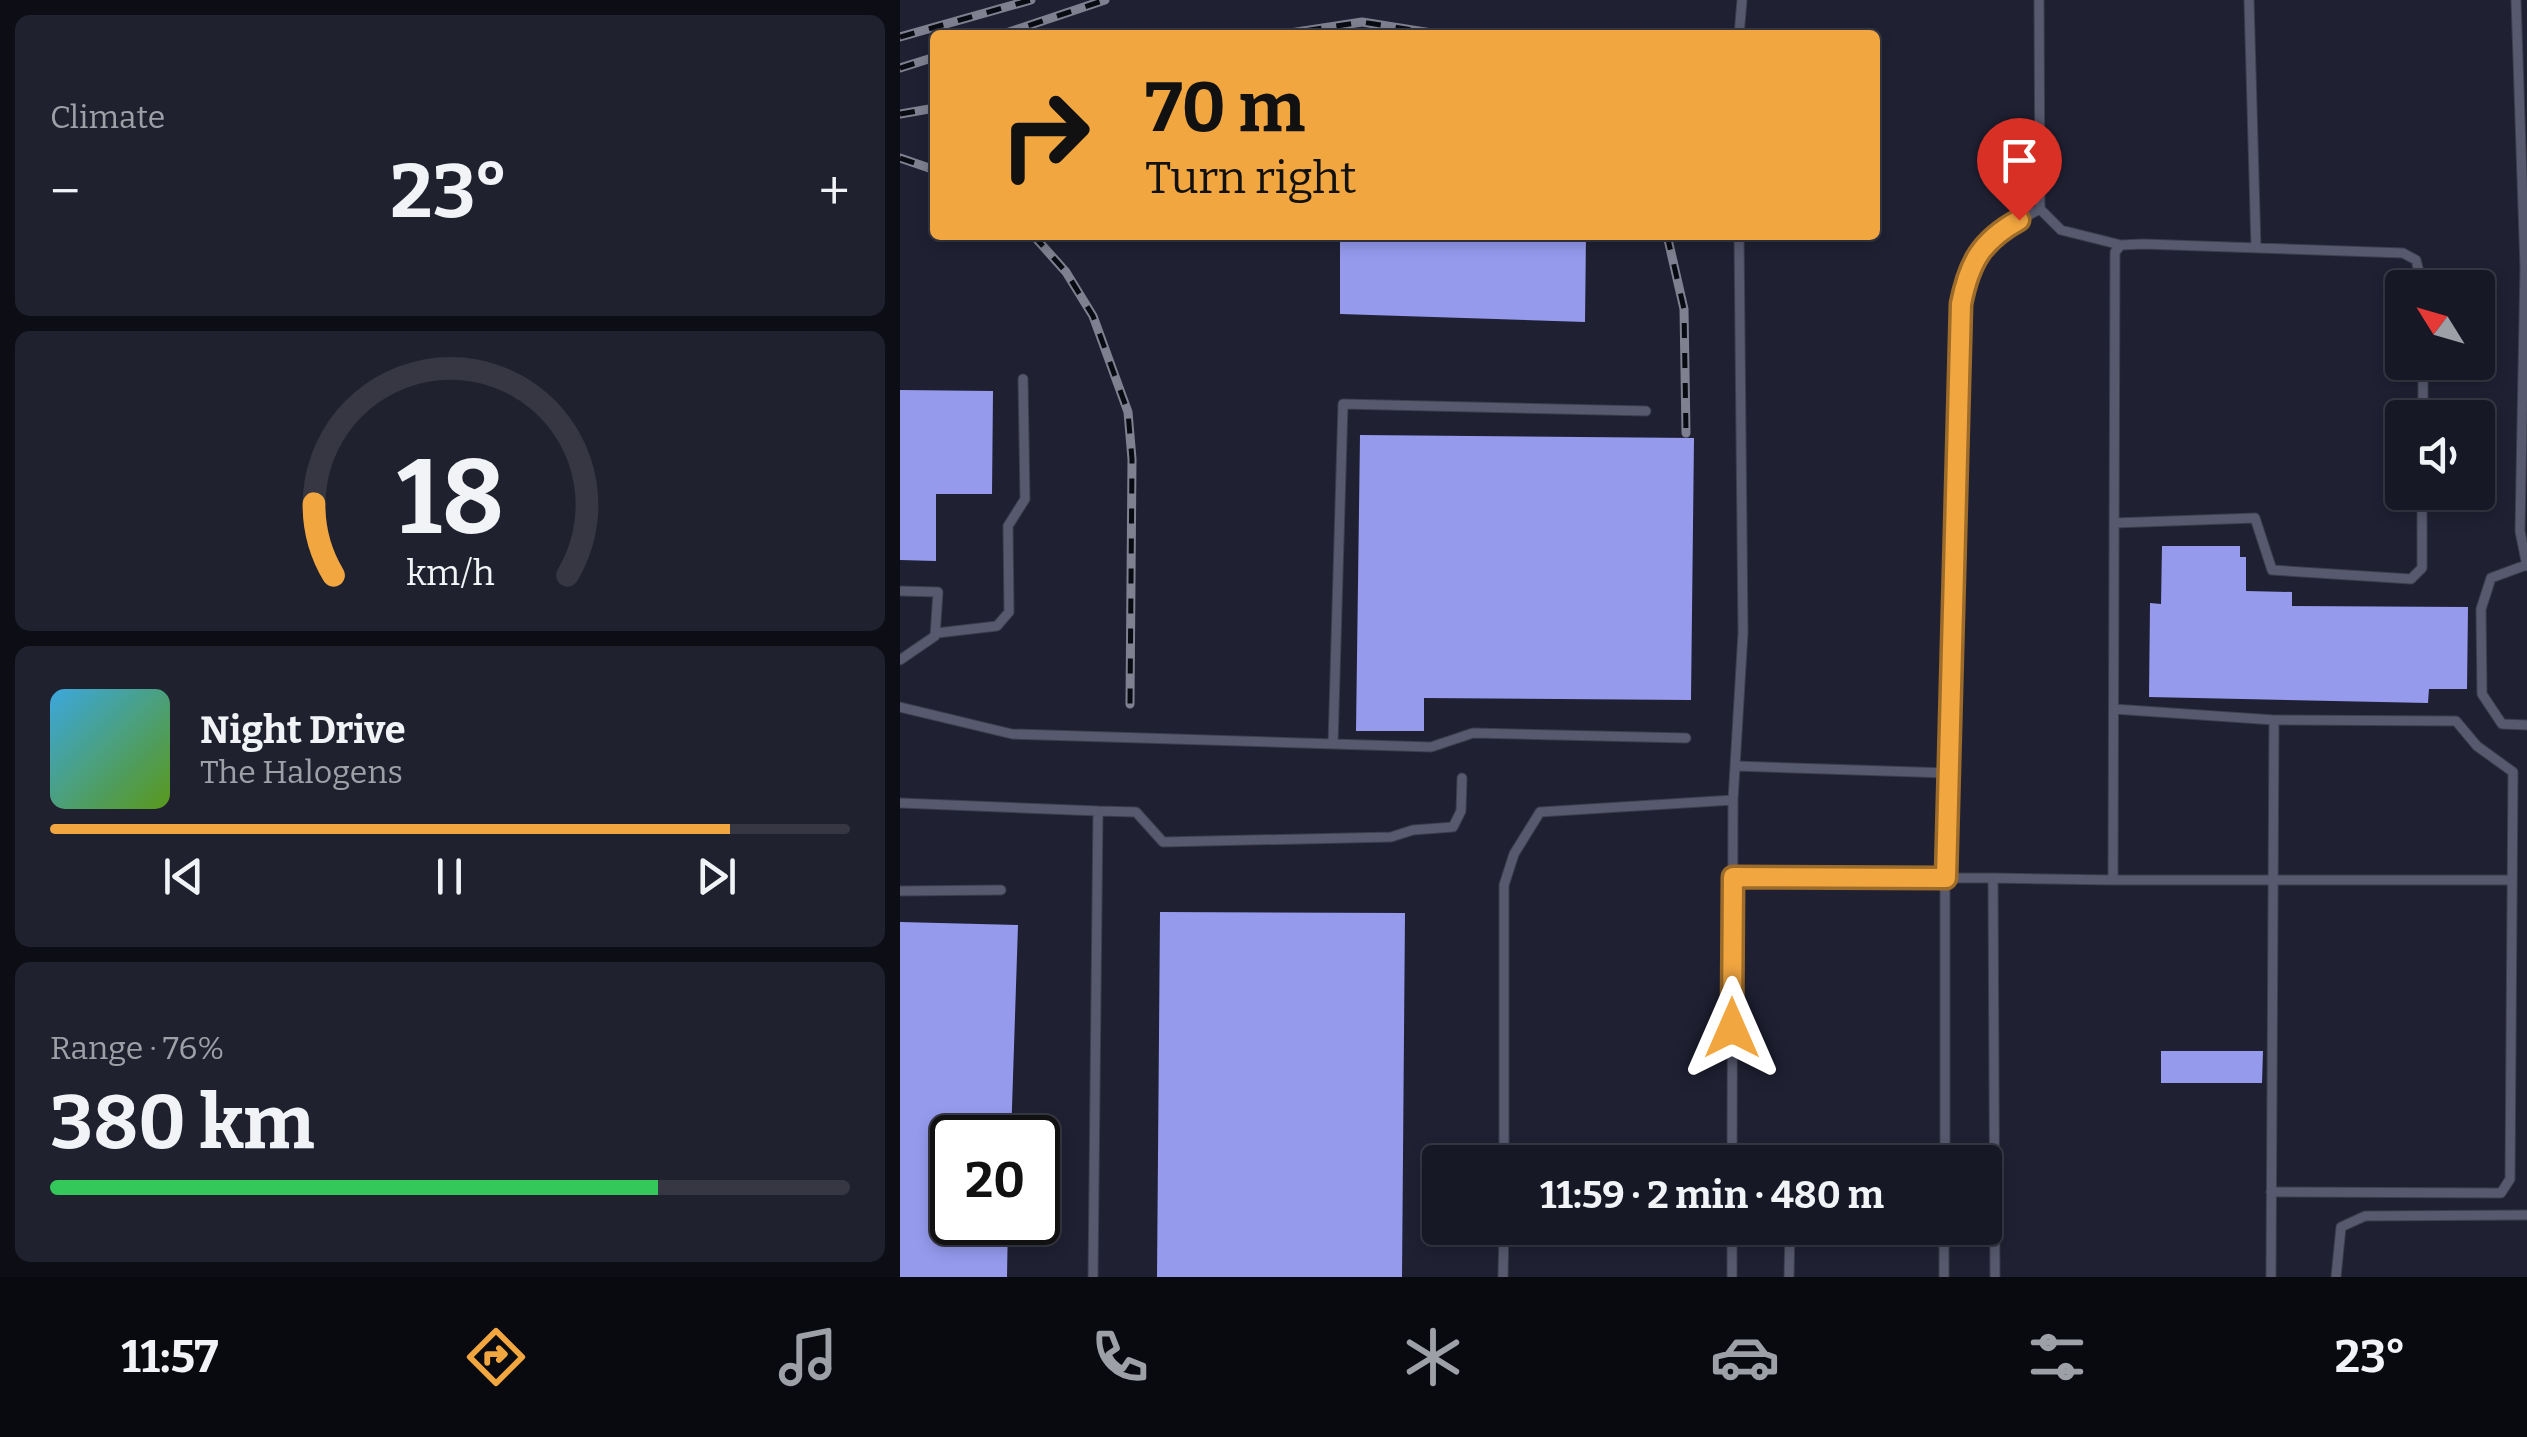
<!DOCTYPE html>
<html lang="en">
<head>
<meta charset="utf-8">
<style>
	:root { --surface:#171826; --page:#20212e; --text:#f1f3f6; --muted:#9ea0a7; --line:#363743; --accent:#f1a640 }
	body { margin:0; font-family:Bitter,serif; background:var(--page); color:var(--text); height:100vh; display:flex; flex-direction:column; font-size:38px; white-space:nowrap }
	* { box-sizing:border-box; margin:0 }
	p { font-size:32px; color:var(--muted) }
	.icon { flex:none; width:55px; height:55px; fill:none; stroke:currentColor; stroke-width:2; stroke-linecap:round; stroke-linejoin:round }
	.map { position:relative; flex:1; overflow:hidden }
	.drawer { display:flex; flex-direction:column; gap:15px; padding:15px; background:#0d0d15; width:900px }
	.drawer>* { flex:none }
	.guide { position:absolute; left:30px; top:30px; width:950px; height:210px; border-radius:10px; box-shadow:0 5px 15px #0003,0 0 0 2px var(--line); background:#f1a640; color:#111; overflow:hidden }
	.needle { width:65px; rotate:307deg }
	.buttons { position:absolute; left:1485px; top:270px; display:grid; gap:20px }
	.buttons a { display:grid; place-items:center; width:110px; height:110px; border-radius:10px; background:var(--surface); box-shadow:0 5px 15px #0003,0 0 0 2px var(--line); font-size:50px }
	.speed { position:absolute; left:30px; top:1115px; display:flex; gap:20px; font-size:50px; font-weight:700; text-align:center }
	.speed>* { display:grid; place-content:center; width:130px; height:130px; border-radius:50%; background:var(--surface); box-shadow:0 5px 15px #0003,0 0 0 2px var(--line); line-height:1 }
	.speed .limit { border:5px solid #111; border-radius:15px; background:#fff; color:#111 }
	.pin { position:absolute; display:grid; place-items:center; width:85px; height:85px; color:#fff; margin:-102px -42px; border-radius:50% 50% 50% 0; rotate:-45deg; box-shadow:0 0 10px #0007 }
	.pin .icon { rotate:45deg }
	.me { position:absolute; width:110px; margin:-55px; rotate:0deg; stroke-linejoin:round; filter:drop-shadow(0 0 8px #0008) }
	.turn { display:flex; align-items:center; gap:35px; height:210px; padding:0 50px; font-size:45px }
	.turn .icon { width:130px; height:130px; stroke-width:2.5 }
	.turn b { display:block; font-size:70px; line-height:85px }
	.big { font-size:75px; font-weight:700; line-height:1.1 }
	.drawer .widget { flex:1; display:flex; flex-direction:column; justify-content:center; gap:15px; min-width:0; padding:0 35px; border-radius:15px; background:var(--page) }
	.drawer .dial { align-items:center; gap:0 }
	.dial svg { height:260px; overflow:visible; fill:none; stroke:var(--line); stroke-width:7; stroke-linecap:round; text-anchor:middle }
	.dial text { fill:var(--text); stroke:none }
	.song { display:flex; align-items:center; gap:30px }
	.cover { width:120px; height:120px; border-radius:15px; background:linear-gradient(135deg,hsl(200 70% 55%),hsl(90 70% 35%)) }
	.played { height:10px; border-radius:5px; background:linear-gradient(90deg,var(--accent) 85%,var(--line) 85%) }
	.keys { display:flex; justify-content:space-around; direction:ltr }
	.heat { display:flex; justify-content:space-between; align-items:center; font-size:55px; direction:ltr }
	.charge { height:15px; border-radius:8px; background:linear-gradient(90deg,#34c759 76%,var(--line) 0) }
	.trip { position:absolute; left:522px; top:1145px; width:580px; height:100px; border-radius:10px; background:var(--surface); box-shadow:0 5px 15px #0003,0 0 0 2px var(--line); font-weight:700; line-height:100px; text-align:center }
	.menu { display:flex; height:160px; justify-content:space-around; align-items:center; background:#090a0f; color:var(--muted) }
	.menu .icon { width:70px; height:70px }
	.menu .on { color:var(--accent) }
	.menu b { font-size:45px; color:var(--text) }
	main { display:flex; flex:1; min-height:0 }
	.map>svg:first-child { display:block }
	.building { fill:#959aed }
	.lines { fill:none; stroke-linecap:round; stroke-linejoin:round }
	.service-casing { stroke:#3d3e4d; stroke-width:11 }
	.service { stroke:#57596e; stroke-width:9 }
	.rail-casing { stroke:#7f8190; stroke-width:9 }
	.rail { stroke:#0a0b12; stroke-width:5; stroke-dasharray:15; stroke-linecap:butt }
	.route-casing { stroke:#9d6c2a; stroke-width:25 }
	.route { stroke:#f1a640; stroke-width:18 }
</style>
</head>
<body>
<main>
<section class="drawer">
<div class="widget"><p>Climate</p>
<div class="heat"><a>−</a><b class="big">23°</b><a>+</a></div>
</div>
<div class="widget dial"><svg viewBox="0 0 100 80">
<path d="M14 69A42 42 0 1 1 86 69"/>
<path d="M14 69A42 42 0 0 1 8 47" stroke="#f1a640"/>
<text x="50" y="56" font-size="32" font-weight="700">18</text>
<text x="50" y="72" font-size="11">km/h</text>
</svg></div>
<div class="widget">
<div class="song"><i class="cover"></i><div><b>Night Drive</b><p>The Halogens</p></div></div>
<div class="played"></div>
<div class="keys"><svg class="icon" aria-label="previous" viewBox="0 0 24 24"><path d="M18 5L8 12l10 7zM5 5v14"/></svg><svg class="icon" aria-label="pause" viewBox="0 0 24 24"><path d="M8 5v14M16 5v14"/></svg><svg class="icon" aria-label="next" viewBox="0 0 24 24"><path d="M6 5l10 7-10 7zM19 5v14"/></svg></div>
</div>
<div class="widget"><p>Range · 76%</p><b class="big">380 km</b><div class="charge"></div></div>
</section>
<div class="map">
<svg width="1627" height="1277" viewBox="0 0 1627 1277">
	<rect width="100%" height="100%" fill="#1f2032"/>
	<path class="building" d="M440 235H686L685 322 440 314Z
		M0 390 93 391 92 494H36V561L0 560Z
		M460 435 794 438 791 700 524 698V731H456Z
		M1262 546H1340V557H1346V591L1392 592V606L1568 607 1567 689H1529L1528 703 1249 697 1250 603 1261 604Z
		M260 912 505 913 502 1277H257Z
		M0 922 118 925 111 1138H52V1222H108L107 1277H0Z
		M1261 1051H1363L1362 1083H1261Z"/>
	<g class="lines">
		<g class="service-casing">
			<path id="service" d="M1139 0 1140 209 1161 230 1221 245
				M1349 0 1356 248
				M1616 0 1625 267 1620 531 1627 566
				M839 35 842 0
				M1523 418V362
				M1214 523 1355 518 1372 570 1511 579 1522 568V492
				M1626 565 1591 578 1581 609 1582 694 1602 724 1627 725
				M0 591 38 592 35 636 0 660
				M37 633 97 626 109 612 108 526 125 499 123 379
				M0 707 112 734 433 744 443 404 746 411
				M1214 709 1374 720
				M433 744 531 747 573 733 786 738
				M835 766 1047 773
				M0 803 198 811 193 1277
				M198 811 236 812 263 842 491 837 513 830 553 827 561 811 562 778
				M833 877 1045 878V1162
				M1093 878H1045L1061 304C1072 246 1090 236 1140 209
				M1213 880H1612
				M0 891 101 890
				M832 1153 891 1157V1162
				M604 1162V885L614 854 640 812 833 800 843 633 839 235
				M832 1162 833 800
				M832 1228V1277
				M603 1277 604 1228
				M889 1277 890 1228
				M1044 1277V1228
				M1095 1277 1093 878 1213 880 1215 252 1221 245 1243 244 1503 253 1516 260 1523 288
				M1371 1277 1374 720 1556 721 1577 746 1613 772 1610 1179 1601 1193 1371 1192
				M1436 1277 1441 1227 1465 1216 1627 1215"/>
		</g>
		<use href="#service" class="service"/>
		<g class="rail-casing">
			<path id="rail" d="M100 35 205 0
				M377 35 462 22 544 35
				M0 37 131 0
				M0 68 35 57
				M0 114 35 108
				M0 158 35 170
				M133 235 166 272 193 316 228 412 232 459 230 704
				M767 235 784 309 786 433"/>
		</g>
		<use href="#rail" class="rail"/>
	</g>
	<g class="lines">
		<g class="route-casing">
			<path id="route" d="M832 1028 833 877 1046 878 1061 304C1069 263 1081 241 1119 220"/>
		</g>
		<use href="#route" class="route"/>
	</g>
</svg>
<div class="buttons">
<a><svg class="needle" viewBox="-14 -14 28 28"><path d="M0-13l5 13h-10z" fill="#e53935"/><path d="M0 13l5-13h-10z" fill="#9ea0a7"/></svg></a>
<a><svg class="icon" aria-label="sound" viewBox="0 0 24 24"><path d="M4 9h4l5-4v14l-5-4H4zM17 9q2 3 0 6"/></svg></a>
</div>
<div class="speed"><div class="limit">20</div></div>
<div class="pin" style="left:1119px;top:220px;background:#d93025"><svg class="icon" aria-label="arrive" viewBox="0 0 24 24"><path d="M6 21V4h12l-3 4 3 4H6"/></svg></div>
<svg class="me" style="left:832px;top:1028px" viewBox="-20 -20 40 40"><path d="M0-17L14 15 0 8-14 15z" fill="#f1a640" stroke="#fff" stroke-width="4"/></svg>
<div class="trip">11:59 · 2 min · 480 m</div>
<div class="guide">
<div class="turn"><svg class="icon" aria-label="right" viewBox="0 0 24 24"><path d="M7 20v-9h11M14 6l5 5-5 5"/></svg><div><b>70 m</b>Turn right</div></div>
</div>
</div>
</main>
<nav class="menu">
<b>11:57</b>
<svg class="icon on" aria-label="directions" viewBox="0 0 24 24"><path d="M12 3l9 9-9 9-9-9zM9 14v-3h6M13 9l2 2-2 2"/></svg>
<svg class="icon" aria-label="music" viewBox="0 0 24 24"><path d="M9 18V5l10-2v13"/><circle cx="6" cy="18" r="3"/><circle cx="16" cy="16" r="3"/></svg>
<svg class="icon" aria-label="phone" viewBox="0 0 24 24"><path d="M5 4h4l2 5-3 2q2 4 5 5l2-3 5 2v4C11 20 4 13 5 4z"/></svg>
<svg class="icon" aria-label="climate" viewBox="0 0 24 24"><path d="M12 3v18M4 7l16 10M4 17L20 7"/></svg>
<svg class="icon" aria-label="car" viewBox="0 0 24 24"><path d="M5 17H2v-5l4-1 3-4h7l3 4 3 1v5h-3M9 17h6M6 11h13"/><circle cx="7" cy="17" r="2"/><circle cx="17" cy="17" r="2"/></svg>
<svg class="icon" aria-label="filters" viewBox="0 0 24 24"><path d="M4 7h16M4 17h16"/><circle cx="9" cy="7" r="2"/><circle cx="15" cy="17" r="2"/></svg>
<b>23°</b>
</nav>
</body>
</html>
